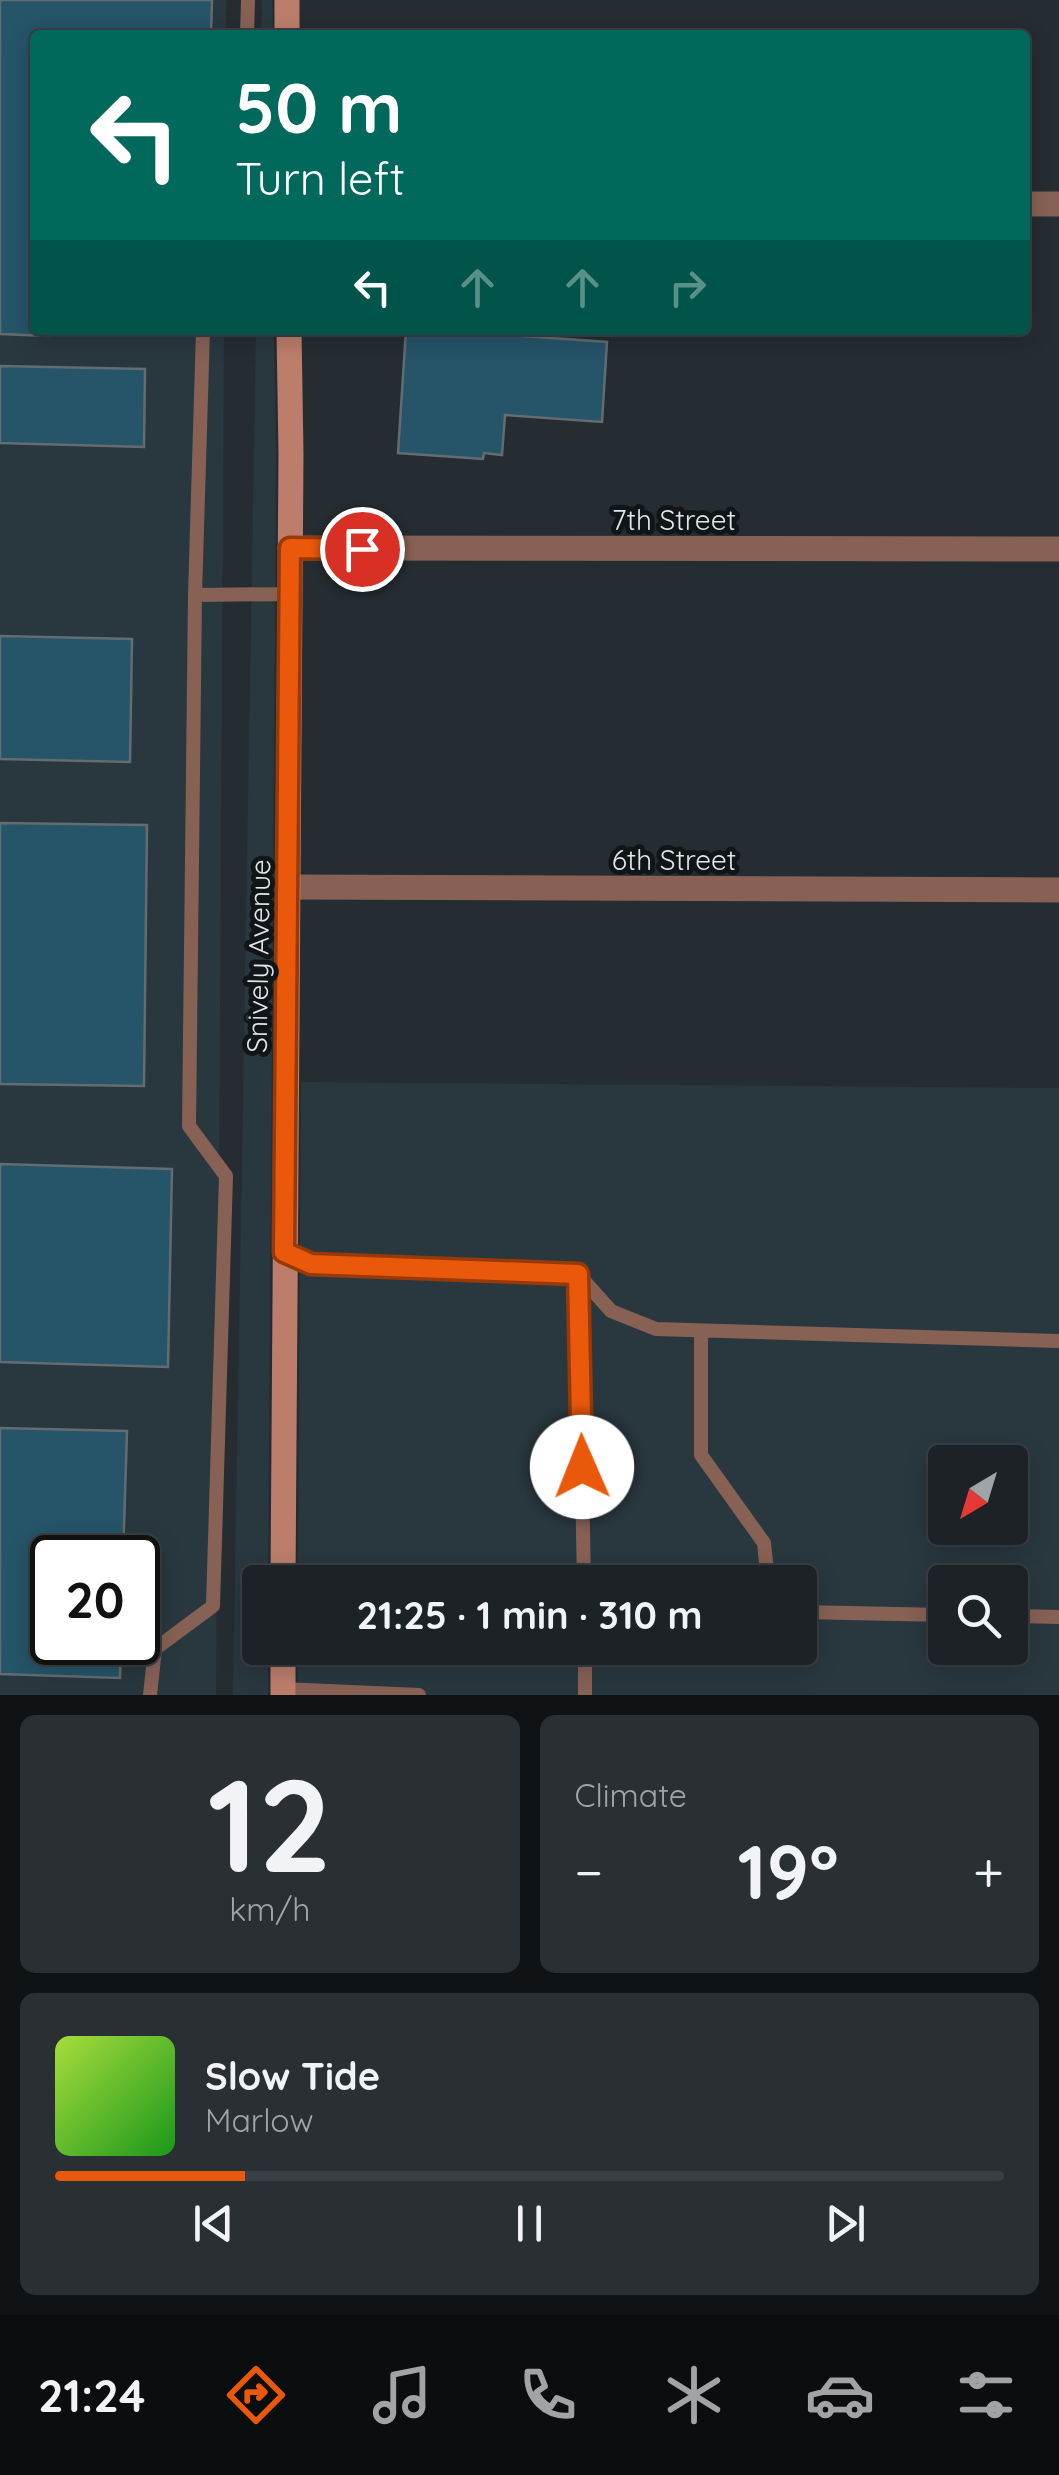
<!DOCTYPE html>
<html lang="en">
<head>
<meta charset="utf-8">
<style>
	:root { --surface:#1c2226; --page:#292f32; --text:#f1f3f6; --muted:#a0a4a7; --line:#3a3f43; --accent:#ea580c }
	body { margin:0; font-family:Quicksand,sans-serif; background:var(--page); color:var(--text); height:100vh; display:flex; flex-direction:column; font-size:38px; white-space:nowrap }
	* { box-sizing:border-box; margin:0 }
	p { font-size:32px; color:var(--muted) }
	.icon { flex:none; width:55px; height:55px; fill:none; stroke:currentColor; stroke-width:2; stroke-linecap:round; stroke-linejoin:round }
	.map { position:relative; height:1695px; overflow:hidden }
	.side { display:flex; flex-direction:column; gap:20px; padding:20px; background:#0f1315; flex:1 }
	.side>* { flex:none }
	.banner { position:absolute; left:30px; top:30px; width:1000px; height:305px; border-radius:10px; box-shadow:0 5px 25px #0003,0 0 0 2px var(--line); background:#00695c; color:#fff; overflow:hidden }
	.needle { width:65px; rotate:218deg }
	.buttons { position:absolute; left:928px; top:1445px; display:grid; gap:20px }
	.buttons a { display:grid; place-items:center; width:100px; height:100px; border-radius:10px; background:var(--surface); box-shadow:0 5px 25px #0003,0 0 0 2px var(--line); font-size:50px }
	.speed { position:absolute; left:30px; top:1535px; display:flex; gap:20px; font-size:50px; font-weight:700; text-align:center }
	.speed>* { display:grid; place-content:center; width:130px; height:130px; border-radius:50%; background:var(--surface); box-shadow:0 5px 25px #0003,0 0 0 2px var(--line); line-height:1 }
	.speed .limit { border:5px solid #111; border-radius:15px; background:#fff; color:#111 }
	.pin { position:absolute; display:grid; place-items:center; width:85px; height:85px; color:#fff; margin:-42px; border:5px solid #fff; border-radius:50%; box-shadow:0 2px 10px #0007 }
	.me { position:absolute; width:110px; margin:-55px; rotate:359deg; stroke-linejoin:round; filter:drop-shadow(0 0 8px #0008) }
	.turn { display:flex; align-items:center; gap:35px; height:210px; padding:0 40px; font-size:45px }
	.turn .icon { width:130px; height:130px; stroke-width:2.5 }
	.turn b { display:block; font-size:70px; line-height:85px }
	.lanes { display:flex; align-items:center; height:95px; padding:0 40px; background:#0003; justify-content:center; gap:50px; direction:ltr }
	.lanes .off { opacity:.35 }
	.big { font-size:75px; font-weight:700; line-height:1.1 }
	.side .widget { flex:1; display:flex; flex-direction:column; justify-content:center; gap:15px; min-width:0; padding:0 35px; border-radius:15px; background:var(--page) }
	.side .dial { align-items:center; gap:0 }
	.dial b { font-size:130px; line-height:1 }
	.song { display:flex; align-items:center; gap:30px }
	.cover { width:120px; height:120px; border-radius:15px; background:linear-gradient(135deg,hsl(80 70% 55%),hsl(120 70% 35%)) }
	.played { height:10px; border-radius:5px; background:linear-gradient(90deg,var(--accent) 20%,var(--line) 20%) }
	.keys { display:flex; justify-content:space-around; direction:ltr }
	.heat { display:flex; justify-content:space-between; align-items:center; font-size:55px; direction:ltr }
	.side .tiles { flex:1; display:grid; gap:20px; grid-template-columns:1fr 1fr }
	.widget:last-child { grid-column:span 2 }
	.trip { position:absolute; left:242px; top:1565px; width:575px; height:100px; border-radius:10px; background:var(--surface); box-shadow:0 5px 25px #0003,0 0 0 2px var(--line); font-weight:700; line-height:100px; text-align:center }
	.menu { display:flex; height:160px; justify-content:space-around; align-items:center; background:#0b0e0f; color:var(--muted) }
	.menu .icon { width:70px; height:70px }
	.menu .selected { color:var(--accent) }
	.menu b { font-size:45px; color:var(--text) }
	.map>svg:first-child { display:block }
	.built { fill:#29383f; fill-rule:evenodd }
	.building { fill:#265469; stroke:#636c71; stroke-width:2.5 }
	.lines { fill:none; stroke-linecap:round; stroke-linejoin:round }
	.lane { stroke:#886155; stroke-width:14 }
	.street { stroke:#886155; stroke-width:25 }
	.secondary { stroke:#bc7e6b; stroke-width:25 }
	.route-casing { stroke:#983908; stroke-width:25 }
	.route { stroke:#ea580c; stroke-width:18 }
	.labels { text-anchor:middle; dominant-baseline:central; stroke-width:10; stroke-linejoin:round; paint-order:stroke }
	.street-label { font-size:28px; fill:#e0e6e9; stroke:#111517 }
</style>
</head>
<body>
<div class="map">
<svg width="1059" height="1695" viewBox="0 0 1059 1695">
	<rect width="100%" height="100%" fill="#252d32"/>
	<path class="built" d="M0 0H226V35H35V330H224L216 1695H0ZM52 1558H138V1642H52Z
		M262 0H272L273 35H261Z
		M256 330H274L276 455 268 1582H260V1648H268V1695H233Z
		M301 1082 1059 1088V1695H298V1648H800V1582H298ZM945 1462H1010V1528H945ZM945 1582H1010V1648H945Z"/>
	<path class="building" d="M0 0H212L211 35H35V330H48V336L0 334Z
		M406 330H482V333L607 342 602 422 505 415 502 455 484 453 483 459 398 453Z
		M0 366 145 369 144 447 0 443Z
		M0 636 132 639 130 762 0 759Z
		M0 823 147 825 144 1086 0 1084Z
		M0 1164 172 1169 168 1367 0 1362Z
		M0 1428 127 1431 123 1558H52V1642H121L120 1678 0 1674Z"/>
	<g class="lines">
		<path class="lane" d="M247 35 248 0
			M195 595 203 330
			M284 1252 311 1264 578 1274 584 1582
			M578 1274 611 1311 656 1329 1059 1341
			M701 1331V1455L764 1543 768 1582
			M800 1612 945 1615
			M1010 1616 1059 1617
			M585 1648V1695
			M283 1689 419 1695
			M150 1695 155 1649 213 1606 226 1176 189 1126 195 595 290 594"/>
		<path class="street" d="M1025 204H1059
			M290 548 1059 549
			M289 887 1059 890"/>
		<path class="secondary" d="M287 0V35
			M283 1582 291 454 289 330
			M283 1695V1648"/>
	</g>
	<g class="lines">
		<g class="route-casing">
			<path id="route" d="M362 549 290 548 284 1252 311 1264 578 1274 582 1467"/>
		</g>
		<use href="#route" class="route"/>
	</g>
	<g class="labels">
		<g class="street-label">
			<text x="674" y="519">7th Street</text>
			<text x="674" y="859">6th Street</text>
			<text transform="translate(258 956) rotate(-89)">Snively Avenue</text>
		</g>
	</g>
</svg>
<div class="buttons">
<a><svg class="needle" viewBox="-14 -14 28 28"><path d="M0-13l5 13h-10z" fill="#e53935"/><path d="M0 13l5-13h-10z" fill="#a0a4a7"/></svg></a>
<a><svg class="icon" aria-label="search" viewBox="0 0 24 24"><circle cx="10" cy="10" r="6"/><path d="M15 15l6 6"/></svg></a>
</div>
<div class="speed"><div class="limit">20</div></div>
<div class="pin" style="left:362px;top:549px;background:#d93025"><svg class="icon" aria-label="arrive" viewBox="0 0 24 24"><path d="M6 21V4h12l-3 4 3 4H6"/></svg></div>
<svg class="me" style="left:582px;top:1467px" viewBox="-20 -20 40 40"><circle r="19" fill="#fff"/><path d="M0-13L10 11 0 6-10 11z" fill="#ea580c"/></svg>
<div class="trip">21:25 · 1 min · 310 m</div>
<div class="banner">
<div class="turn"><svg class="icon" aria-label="left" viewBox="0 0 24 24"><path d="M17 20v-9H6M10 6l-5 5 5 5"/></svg><div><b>50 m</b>Turn left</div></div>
<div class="lanes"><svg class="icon" aria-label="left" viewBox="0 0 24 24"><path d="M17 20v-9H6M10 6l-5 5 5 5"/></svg><svg class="icon off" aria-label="ahead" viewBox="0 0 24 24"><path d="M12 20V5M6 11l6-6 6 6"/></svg><svg class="icon off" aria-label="ahead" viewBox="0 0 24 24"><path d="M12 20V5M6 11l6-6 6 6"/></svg><svg class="icon off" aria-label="right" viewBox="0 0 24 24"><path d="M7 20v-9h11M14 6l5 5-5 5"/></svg></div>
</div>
</div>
<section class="side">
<div class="tiles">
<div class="widget dial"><b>12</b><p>km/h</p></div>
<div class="widget"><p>Climate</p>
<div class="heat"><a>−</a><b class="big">19°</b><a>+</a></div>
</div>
<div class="widget">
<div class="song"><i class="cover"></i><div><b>Slow Tide</b><p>Marlow</p></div></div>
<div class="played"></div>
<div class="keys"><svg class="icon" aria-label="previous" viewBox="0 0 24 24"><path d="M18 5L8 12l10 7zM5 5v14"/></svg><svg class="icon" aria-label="pause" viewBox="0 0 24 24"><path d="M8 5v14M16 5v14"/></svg><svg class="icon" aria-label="next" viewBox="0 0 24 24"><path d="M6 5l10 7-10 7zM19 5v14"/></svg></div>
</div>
</div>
</section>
<nav class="menu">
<b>21:24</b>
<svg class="icon selected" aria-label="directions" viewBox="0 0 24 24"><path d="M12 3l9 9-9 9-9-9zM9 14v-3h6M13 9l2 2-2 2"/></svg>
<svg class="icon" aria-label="music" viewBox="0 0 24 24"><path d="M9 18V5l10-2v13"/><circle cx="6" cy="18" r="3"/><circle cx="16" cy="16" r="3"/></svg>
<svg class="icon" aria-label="phone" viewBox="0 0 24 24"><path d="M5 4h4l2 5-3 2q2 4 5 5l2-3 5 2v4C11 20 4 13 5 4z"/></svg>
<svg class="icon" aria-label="climate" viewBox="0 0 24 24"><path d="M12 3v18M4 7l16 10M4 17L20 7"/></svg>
<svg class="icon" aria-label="car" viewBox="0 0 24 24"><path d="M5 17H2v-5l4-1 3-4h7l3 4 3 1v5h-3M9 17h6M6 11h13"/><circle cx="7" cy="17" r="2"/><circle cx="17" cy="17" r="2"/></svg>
<svg class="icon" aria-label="filters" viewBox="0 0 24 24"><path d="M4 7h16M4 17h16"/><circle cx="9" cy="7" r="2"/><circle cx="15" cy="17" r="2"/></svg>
</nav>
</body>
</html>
